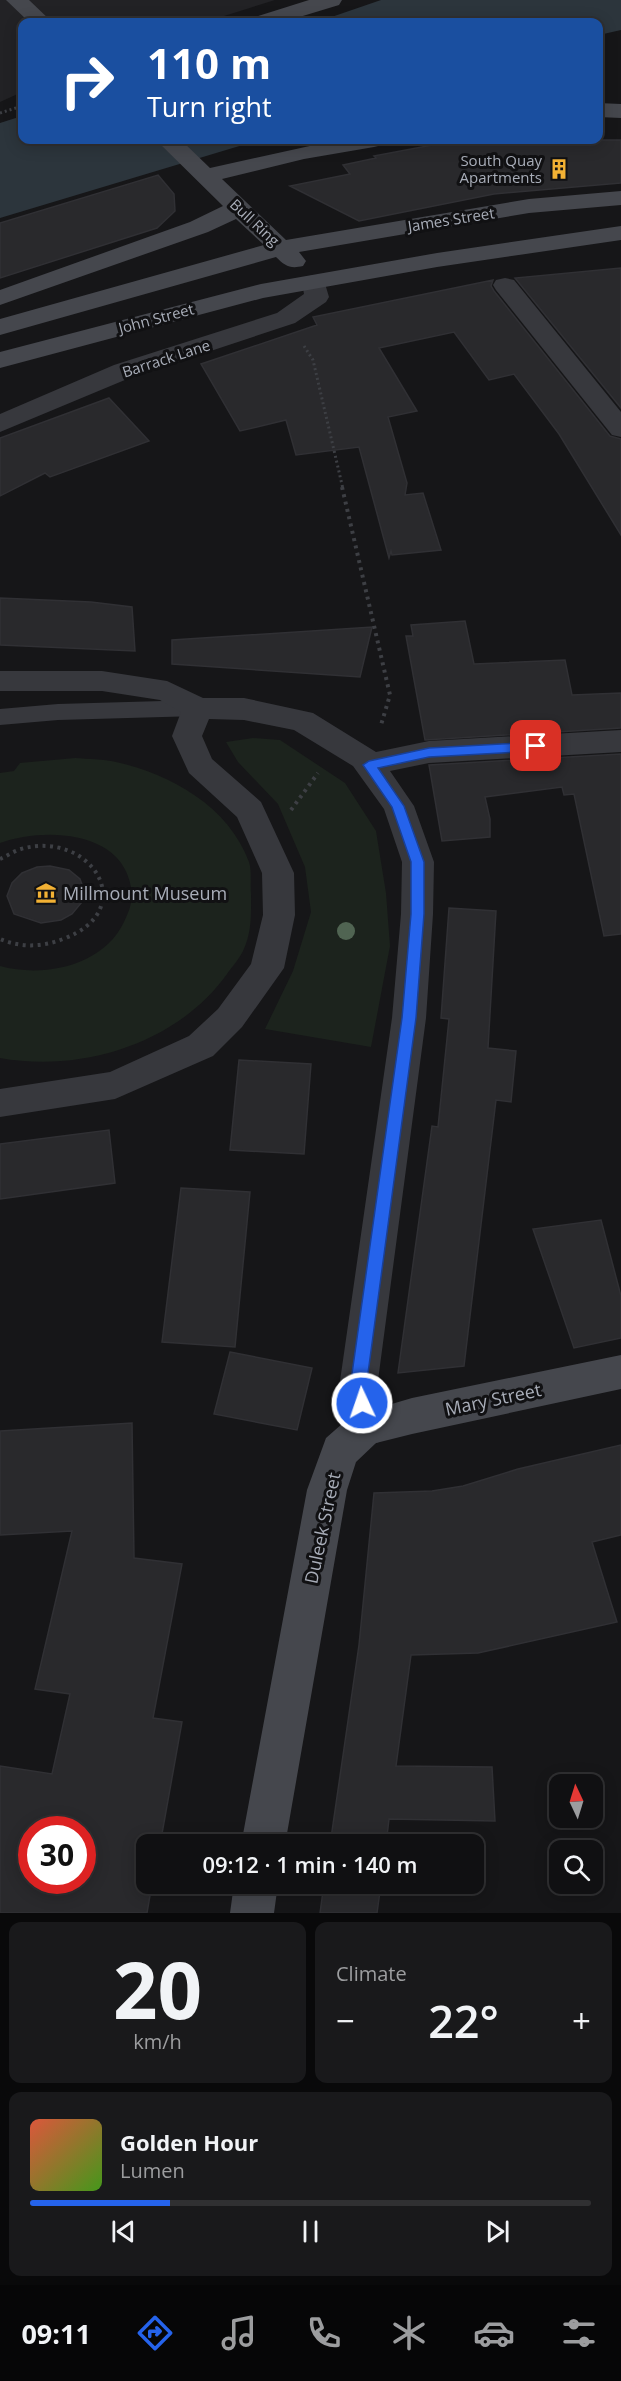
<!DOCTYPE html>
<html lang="en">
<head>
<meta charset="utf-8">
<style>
	:root { --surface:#101012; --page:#19191b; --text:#f1f3f6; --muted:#9c9d9f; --line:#303032; --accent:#2563eb }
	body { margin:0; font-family:"Open Sans",sans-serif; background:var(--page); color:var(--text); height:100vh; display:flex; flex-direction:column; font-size:22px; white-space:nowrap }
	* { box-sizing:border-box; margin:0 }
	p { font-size:20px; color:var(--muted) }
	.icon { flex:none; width:33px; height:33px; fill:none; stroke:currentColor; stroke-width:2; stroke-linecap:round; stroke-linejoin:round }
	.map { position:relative; height:1913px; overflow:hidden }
	.panel { display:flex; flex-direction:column; gap:9px; padding:9px; background:#09090a; flex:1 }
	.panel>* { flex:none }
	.guide { position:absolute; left:18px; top:18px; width:585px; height:126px; border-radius:12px; box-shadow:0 3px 15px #0003,0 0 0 2px var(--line); background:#1a4fa0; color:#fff; overflow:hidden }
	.needle { width:39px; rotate:356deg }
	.controls { position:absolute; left:549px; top:1774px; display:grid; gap:12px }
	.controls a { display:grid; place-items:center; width:54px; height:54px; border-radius:12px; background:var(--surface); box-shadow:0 3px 15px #0003,0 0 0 2px var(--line); font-size:30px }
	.speed { position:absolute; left:18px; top:1816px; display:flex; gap:12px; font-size:30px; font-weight:700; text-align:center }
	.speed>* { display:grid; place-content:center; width:78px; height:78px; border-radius:50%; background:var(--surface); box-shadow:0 3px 15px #0003,0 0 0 2px var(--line); line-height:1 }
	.speed .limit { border:9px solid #d22; background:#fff; color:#111 }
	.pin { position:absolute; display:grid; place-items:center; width:51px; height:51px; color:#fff; margin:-26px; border-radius:12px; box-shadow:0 3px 9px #0006 }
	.me { position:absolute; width:66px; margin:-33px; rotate:357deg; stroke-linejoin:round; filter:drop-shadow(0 0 4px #0008) }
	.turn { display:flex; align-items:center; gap:21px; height:126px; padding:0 30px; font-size:27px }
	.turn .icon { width:78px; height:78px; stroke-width:2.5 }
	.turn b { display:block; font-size:42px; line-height:51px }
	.big { font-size:45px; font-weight:600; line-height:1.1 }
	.panel .widget { flex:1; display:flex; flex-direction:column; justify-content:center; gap:9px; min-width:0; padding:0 21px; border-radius:12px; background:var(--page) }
	.panel .dial { align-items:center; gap:0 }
	.dial b { font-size:78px; line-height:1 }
	.song { display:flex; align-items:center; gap:18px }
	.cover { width:72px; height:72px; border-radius:9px; background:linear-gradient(135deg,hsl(10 70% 55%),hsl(100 70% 35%)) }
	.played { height:6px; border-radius:3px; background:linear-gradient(90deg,var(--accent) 25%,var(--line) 25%) }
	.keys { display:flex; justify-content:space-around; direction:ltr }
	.heat { display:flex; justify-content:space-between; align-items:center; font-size:33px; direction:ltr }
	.panel .tiles { flex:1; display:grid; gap:9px; grid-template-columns:1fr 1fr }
	.widget:last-child { grid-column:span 2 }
	.trip { position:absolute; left:136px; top:1834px; width:348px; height:60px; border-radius:12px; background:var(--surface); box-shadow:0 3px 15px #0003,0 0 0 2px var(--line); font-weight:600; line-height:60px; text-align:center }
	.tabs { display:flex; height:96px; justify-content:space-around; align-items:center; background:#060607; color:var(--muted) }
	.tabs .icon { width:42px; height:42px }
	.tabs .active { color:var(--accent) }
	.tabs b { font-size:27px; color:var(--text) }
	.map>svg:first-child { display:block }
	.built { fill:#222225 }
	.green { fill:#1c231d }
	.water { fill:#2c353c }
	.building { fill:#29292c; stroke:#303034; stroke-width:1.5; fill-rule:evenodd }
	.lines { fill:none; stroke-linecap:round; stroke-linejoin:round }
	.path-far1 { stroke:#3d3f44; stroke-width:3; stroke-dasharray:2 3; stroke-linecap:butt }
	.path { stroke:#3d3f44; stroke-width:4; stroke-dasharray:3 4.5; stroke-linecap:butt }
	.service { fill:#37383d; fill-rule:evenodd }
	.minor { fill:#37383d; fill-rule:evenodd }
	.secondary { fill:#45474d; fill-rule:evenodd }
	.tree { fill:#506452 }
	.route { fill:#2563eb; stroke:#184099; stroke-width:1.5 }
	.labels { text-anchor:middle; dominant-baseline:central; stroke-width:6; stroke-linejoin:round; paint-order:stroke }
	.far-poi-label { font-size:15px; fill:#a8adb8; stroke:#111113; text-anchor:end }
	.far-street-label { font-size:15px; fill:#a8adb8; stroke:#111113 }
	.poi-label { font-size:18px; fill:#a8adb8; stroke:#111113; text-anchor:start }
	.street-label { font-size:18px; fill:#a8adb8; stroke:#111113 }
</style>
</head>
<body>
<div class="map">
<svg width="621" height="1913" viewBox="0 0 621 1913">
	<rect width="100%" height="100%" fill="#161618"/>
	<path class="built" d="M0 0H275L205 22H22V92L0 102Z"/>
	<path class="green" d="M253 738 280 740 345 783 376 831 386 893 390 946 371 1047 265 1029 293 971 311 912 305 867 278 804 238 762 226 742Z
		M75 758C88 759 103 759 116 762 171 774 229 807 249 862 252 871 250 884 251 894 251 915 252 932 243 951 239 959 232 967 227 974 178 1043 82 1073 0 1058V966C44 978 103 966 124 922 129 911 134 900 131 887 121 829 42 828 0 843V773L14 771 20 763Z"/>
	<path class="water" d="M381 0H621V30L599 35 598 22H317Z
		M22 116V140H259L0 218V123Z"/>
	<path class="building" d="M459 140H621V183L494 194 359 221 290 186 350 174 343 165 376 158 374 156Z
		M158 175 174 194 175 211 157 228 0 278V223Z
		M621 268V408L515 278Z
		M493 280 491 286 494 291 610 436 621 439V535L559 434 514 374 489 380 454 332 379 348 417 411 388 417 407 483 405 495 423 493 441 550 392 555 391 551 389 558 359 447 296 455 286 420 240 431 201 364 317 325 313 317Z
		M109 398 149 441 50 477 45 473 0 496V438Z
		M0 598 91 602 132 607 135 651 0 645Z
		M465 621 474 664 565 660 572 695 621 693V728L425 740 406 636H413L411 625Z
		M372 627 360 677 172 664V640Z
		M621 754V934L604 936 574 794 564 795 562 787 485 797 490 819V837L442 841 429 765Z
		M50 866 69 870 80 879 84 890 82 902 72 914 61 920 41 923 14 914 7 896 12 883 22 873 37 867Z
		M449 908 496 911 488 1048 516 1051 511 1102 496 1100 464 1366 398 1373 432 1126 438 1127 449 1019 441 1018Z
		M239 1060 311 1064 304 1154 230 1150Z
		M109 1130 115 1183 0 1199V1144Z
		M181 1188 250 1192 235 1347 162 1342Z
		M601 1220 621 1296V1338L574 1348 533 1229Z
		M230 1352 312 1368 297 1430 214 1414Z
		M132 1423 134 1558 182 1564 153 1718 182 1722 160 1845H147V1884H152L147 1913H0V1766L52 1774 70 1694 35 1689 72 1531 0 1535V1431ZM32 1830H82V1881H32Z
		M621 1445V1535L592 1542 617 1622 478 1653 411 1655 396 1766 492 1767 495 1821 389 1819 386 1845H330L359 1645 374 1493 432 1491 463 1486 518 1469Z
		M324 1884H381L377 1913H320Z"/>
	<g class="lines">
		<path class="path-far1" d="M0 113 22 106
			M304 346 313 360 343 489"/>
		<path class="path" d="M342 487 390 695 381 725
			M291 810 318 773
			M0 859C7 856 14 851 21 849 91 829 142 910 63 939 43 947 21 948 0 939"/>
		<path class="service" d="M198 700 206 702 210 708 206 714 198 716 58 720 0 725V709L58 704Z"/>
		<path class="minor" d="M314 275 323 277 329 297 326 302 295 323 132 377 0 432V414L114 365 277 313 304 294 302 282 305 277Z
			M505 278 514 280 621 412V437L612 435 496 290 493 285 496 280Z
			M0 671H102L167 681 203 698H244L313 713 376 752 429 741 621 730V752L429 763 390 771 414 806 434 862 433 914 426 1018 377 1388 384 1429 379 1442 365 1447 351 1442 346 1429 339 1388 392 1018 401 914 402 862 384 809 353 766 294 730 244 720 209 719 202 736 212 759 261 802 294 873 295 915 284 968 242 1027 213 1056 115 1099 0 1117V1089L110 1072 189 1036 218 1009 251 964 263 915 262 873 237 817 189 773 172 736 181 712 160 700 102 691H0Z"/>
		<path class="secondary" d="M6 0H29L52 22H29Z
			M309 0H342L339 5 283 22H252L255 17Z
			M598 103 621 104V118L598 117Z
			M156 140H181L210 168 337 140H385L382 145 374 147 304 159 222 179 286 240 529 199 621 191V205L529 213 299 252 306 261 303 266C290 269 285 266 276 257L0 335V319L264 245 236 219 208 232 0 305V290L190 222 223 206Z
			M621 226V240L437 267 263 298 0 368V352L261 284 437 253Z
			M621 1355V1389L412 1434 376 1443 356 1462 347 1490 285 1845H241L307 1490 326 1438 351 1416 412 1398Z
			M234 1884H278L274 1913H230Z"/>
	</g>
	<circle class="tree" cx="346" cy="931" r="9"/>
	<path class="route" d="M536 742 542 746 536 751 429 757 378 768 404 806 424 862V914L416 1018 366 1388 369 1403 367 1408 362 1411 356 1408 350 1388 402 1018 411 914V862L392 807 363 765 369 761 429 748Z"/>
	<defs>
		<g id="building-bare" transform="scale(1.62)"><path d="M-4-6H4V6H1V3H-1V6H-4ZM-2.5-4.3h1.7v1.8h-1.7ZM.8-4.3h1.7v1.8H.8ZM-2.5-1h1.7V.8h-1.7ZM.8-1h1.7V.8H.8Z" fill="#f2b134" stroke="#111113" stroke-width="2.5" paint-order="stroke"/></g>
		<g id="museum-bare" transform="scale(1.62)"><path d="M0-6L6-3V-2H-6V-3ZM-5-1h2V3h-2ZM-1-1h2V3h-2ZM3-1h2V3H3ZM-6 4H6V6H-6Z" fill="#f2b134" stroke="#111113" stroke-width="2.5" paint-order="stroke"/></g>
	</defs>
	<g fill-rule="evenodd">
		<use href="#building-bare" x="559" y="169"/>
		<use href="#museum-bare" x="46" y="893"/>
	</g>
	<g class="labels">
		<g class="far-poi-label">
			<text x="542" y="160">South Quay<tspan x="542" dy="17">Apartments</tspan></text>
		</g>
		<g class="far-street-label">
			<text transform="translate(451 219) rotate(-9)">James Street</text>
			<text transform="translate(255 222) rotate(43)">Bull Ring</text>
			<text transform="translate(156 318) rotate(-15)">John Street</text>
			<text transform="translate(166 358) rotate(-18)">Barrack Lane</text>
		</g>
		<g class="poi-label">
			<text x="63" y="893">Millmount Museum</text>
		</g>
		<g class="street-label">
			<text transform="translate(493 1399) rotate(-12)">Mary Street</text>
			<text transform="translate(322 1528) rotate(-78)">Duleek Street</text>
		</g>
	</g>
</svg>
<div class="controls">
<a><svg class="needle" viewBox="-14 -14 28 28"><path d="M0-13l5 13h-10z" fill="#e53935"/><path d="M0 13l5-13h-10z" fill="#9c9d9f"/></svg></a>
<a><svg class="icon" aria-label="search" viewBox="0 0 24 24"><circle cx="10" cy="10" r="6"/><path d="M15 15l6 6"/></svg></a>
</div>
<div class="speed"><div class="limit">30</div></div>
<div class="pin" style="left:536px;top:746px;background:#d93025"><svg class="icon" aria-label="arrive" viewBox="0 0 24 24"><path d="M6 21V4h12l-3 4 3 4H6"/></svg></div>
<svg class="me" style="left:362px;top:1403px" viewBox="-20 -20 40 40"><circle r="17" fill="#2563eb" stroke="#fff" stroke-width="3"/><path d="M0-11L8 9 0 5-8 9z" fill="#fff"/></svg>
<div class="trip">09:12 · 1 min · 140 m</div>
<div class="guide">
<div class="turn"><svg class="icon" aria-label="right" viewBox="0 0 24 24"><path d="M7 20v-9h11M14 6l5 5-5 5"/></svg><div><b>110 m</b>Turn right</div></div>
</div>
</div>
<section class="panel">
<div class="tiles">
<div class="widget dial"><b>20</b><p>km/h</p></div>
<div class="widget"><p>Climate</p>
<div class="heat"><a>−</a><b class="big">22°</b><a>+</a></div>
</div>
<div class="widget">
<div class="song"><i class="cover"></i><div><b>Golden Hour</b><p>Lumen</p></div></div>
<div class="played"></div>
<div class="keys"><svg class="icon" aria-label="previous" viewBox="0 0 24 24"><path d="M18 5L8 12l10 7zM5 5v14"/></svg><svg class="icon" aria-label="pause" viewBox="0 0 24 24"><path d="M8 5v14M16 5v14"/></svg><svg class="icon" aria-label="next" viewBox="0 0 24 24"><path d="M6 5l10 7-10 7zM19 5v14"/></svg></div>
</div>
</div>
</section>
<nav class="tabs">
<b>09:11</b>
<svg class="icon active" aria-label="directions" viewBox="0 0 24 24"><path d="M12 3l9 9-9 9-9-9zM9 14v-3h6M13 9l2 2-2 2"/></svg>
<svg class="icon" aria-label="music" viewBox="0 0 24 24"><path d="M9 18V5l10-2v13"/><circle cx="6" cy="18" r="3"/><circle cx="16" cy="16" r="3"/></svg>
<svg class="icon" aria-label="phone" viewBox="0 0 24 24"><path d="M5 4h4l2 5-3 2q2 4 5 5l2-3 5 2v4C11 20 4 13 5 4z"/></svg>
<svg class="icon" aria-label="climate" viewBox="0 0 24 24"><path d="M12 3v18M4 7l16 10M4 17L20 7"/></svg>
<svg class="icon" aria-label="car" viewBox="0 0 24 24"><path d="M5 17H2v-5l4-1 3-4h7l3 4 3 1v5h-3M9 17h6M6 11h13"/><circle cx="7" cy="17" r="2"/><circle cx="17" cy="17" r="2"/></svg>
<svg class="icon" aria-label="filters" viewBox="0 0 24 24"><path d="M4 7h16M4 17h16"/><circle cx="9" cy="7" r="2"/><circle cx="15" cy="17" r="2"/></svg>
</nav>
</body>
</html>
